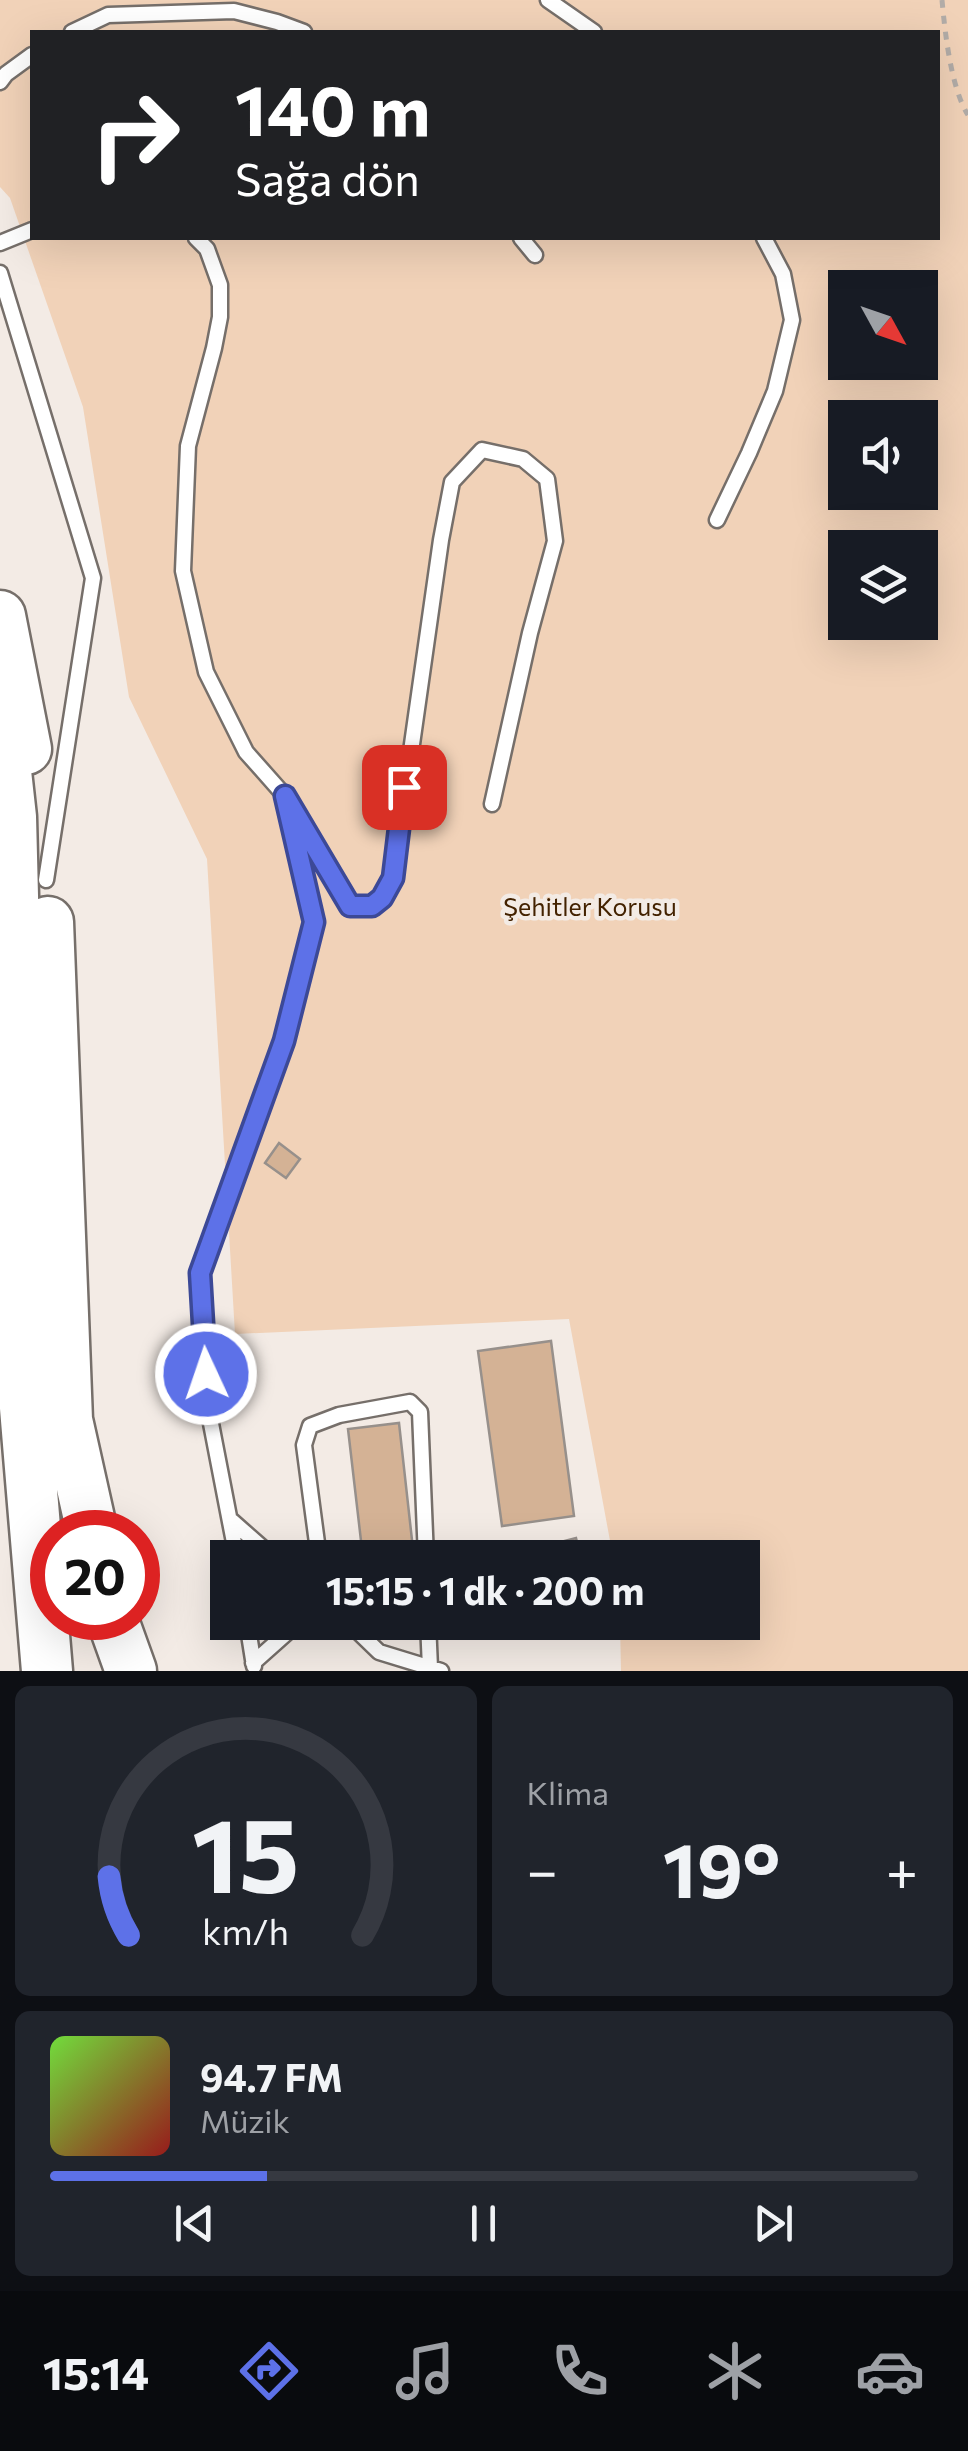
<!DOCTYPE html>
<html lang="tr">
<head>
<meta charset="utf-8">
<style>
	:root { --surface:#171b24; --page:#20242c; --text:#f1f3f6; --muted:#9ea1a6; --line:#363941; --accent:#5d71e8 }
	body { margin:0; font-family:Commissioner,sans-serif; background:var(--page); color:var(--text); height:100vh; display:flex; flex-direction:column; font-size:38px; white-space:nowrap }
	* { box-sizing:border-box; margin:0 }
	p { font-size:32px; color:var(--muted) }
	.icon { flex:none; width:55px; height:55px; fill:none; stroke:currentColor; stroke-width:2; stroke-linecap:round; stroke-linejoin:round }
	.map { position:relative; height:1671px; overflow:hidden }
	.sheet { display:flex; flex-direction:column; gap:15px; padding:15px; background:#0d0f14; flex:1 }
	.sheet>* { flex:none }
	.hud { position:absolute; left:30px; top:30px; width:910px; height:210px; border-radius:0px; box-shadow:0 10px 40px #0002; background:#202124; color:#fff; overflow:hidden }
	.needle { width:65px; rotate:130deg }
	.fabs { position:absolute; left:828px; top:270px; display:grid; gap:20px }
	.fabs a { display:grid; place-items:center; width:110px; height:110px; border-radius:0px; background:var(--surface); box-shadow:0 10px 40px #0002; font-size:50px }
	.speed { position:absolute; left:30px; top:1510px; display:flex; gap:20px; font-size:50px; font-weight:700; text-align:center }
	.speed>* { display:grid; place-content:center; width:130px; height:130px; border-radius:50%; background:var(--surface); box-shadow:0 10px 40px #0002; line-height:1 }
	.speed .limit { border:15px solid #d22; background:#fff; color:#111 }
	.pin { position:absolute; display:grid; place-items:center; width:85px; height:85px; color:#fff; margin:-42px; border-radius:20px; box-shadow:0 5px 15px #0006 }
	.me { position:absolute; width:110px; margin:-55px; rotate:357deg; stroke-linejoin:round; filter:drop-shadow(0 0 8px #0008) }
	.turn { display:flex; align-items:center; gap:35px; height:210px; padding:0 40px; font-size:45px }
	.turn .icon { width:130px; height:130px; stroke-width:2.5 }
	.turn b { display:block; font-size:70px; line-height:85px }
	.big { font-size:75px; font-weight:700; line-height:1.1 }
	.sheet .tile { flex:1; display:flex; flex-direction:column; justify-content:center; gap:15px; min-width:0; padding:0 35px; border-radius:15px; background:var(--page) }
	.sheet .dial { align-items:center; gap:0 }
	.dial svg { height:260px; overflow:visible; fill:none; stroke:var(--line); stroke-width:7; stroke-linecap:round; text-anchor:middle }
	.dial text { fill:var(--text); stroke:none }
	.song { display:flex; align-items:center; gap:30px }
	.cover { width:120px; height:120px; border-radius:15px; background:linear-gradient(135deg,hsl(100 70% 55%),hsl(0 70% 35%)) }
	.played { height:10px; border-radius:5px; background:linear-gradient(90deg,var(--accent) 25%,var(--line) 25%) }
	.keys { display:flex; justify-content:space-around; direction:ltr }
	.heat { display:flex; justify-content:space-between; align-items:center; font-size:55px; direction:ltr }
	.sheet .tiles { flex:1; display:grid; gap:15px; grid-template-columns:1fr 1fr }
	.tile:last-child { grid-column:span 2 }
	.trip { position:absolute; left:210px; top:1540px; width:550px; height:100px; border-radius:0px; background:var(--surface); box-shadow:0 10px 40px #0002; font-weight:700; line-height:100px; text-align:center }
	.tabs { display:flex; height:160px; justify-content:space-around; align-items:center; background:#090b0e; color:var(--muted) }
	.tabs .icon { width:70px; height:70px }
	.tabs .current { color:var(--accent) }
	.tabs b { font-size:45px; color:var(--text) }
	.map>svg:first-child { display:block }
	.green { fill:#f1d2b8; fill-rule:evenodd }
	.building { fill:#d4b295; stroke:#97908b; stroke-width:2.5 }
	.lines { fill:none; stroke-linecap:round; stroke-linejoin:round }
	.lane-casing { stroke:#766f6a; stroke-width:19 }
	.highway-casing { stroke:#766f6a; stroke-width:55 }
	.path { stroke:#b2aca7; stroke-width:5; stroke-dasharray:8 8; stroke-linecap:butt }
	.lane { stroke:#fff; stroke-width:14 }
	.highway { stroke:#fff; stroke-width:50 }
	.route-casing { stroke:#3c4997; stroke-width:25 }
	.route { stroke:#5d71e8; stroke-width:18 }
	.labels { text-anchor:middle; dominant-baseline:central; stroke-width:9; stroke-linejoin:round; paint-order:stroke }
	.park-label { font-size:25px; fill:#432200; stroke:#f3ebe5 }
</style>
</head>
<body>
<div class="map">
<svg width="968" height="1671" viewBox="0 0 968 1671">
	<rect width="100%" height="100%" fill="#f3ebe5"/>
	<path class="green" d="M0 0H968V1671H621L620 1623 742 1622V1558L613 1557 569 1319 235 1334 207 859 129 697 83 407 10 198 0 187ZM32 32H938V238H32ZM845 288H920V362H845ZM845 418H920V492H845ZM845 548H920V622H845Z"/>
	<path class="building" d="M279 1143 300 1159 286 1178 265 1163Z
		M551 1341 574 1516 502 1526 478 1351Z
		M399 1423 414 1558H363L348 1429Z
		M576 1538 581 1558H499Z"/>
	<g class="lines">
		<g class="lane-casing">
			<path id="lane" d="M548 0 594 32
				M72 32 108 15 234 11 277 22 304 32
				M0 82 6 74 32 55
				M196 238 207 249 220 285V317L214 348 188 446 183 571 206 672 246 752 285 796 350 906C378 906 380 901 393 878L441 540 452 482 482 450 523 459 547 479 555 541 530 633 492 804
				M521 238 535 255
				M0 243 32 230
				M0 273 93 578 46 880
				M717 520 749 453 775 391 792 320 783 274 764 238
				M232 1521 274 1558
				M237 1558 208 1408 200 1273 284 1041 314 921 288 812
				M319 1558 304 1445 310 1426 339 1415 410 1402 420 1412 426 1558
				M247 1622 254 1666
				M348 1622 379 1652 441 1671
				M428 1622 430 1668 433 1671
				M253 1663 299 1622"/>
		</g>
		<g class="highway-casing">
			<path id="highway" d="M0 616 26 749
				M0 717 11 817 15 975 14 1276 47 1671
				M48 922 67 1420 92 1532
				M112 1618 131 1671"/>
		</g>
		<path class="path" d="M942 0C945 33 951 88 968 115"/>
		<use href="#lane" class="lane"/>
		<use href="#highway" class="highway"/>
	</g>
	<g class="lines">
		<g class="route-casing">
			<path id="route" d="M206 1374 200 1273 284 1041 314 922 285 796 350 906H372L382 898 393 878 404 787"/>
		</g>
		<use href="#route" class="route"/>
	</g>
	<g class="labels">
		<g class="park-label">
			<text x="590" y="906">Şehitler Korusu</text>
		</g>
	</g>
</svg>
<div class="fabs">
<a><svg class="needle" viewBox="-14 -14 28 28"><path d="M0-13l5 13h-10z" fill="#e53935"/><path d="M0 13l5-13h-10z" fill="#9ea1a6"/></svg></a>
<a><svg class="icon" aria-label="sound" viewBox="0 0 24 24"><path d="M4 9h4l5-4v14l-5-4H4zM17 9q2 3 0 6"/></svg></a>
<a><svg class="icon" aria-label="layers" viewBox="0 0 24 24"><path d="M12 4l9 5-9 5-9-5zM3 14l9 5 9-5"/></svg></a>
</div>
<div class="speed"><div class="limit">20</div></div>
<div class="pin" style="left:404px;top:787px;background:#d93025"><svg class="icon" aria-label="arrive" viewBox="0 0 24 24"><path d="M6 21V4h12l-3 4 3 4H6"/></svg></div>
<svg class="me" style="left:206px;top:1374px" viewBox="-20 -20 40 40"><circle r="17" fill="#5d71e8" stroke="#fff" stroke-width="3"/><path d="M0-11L8 9 0 5-8 9z" fill="#fff"/></svg>
<div class="trip">15:15 · 1 dk · 200 m</div>
<div class="hud">
<div class="turn"><svg class="icon" aria-label="right" viewBox="0 0 24 24"><path d="M7 20v-9h11M14 6l5 5-5 5"/></svg><div><b>140 m</b>Sağa dön</div></div>
</div>
</div>
<section class="sheet">
<div class="tiles">
<div class="tile dial"><svg viewBox="0 0 100 80">
<path d="M14 69A42 42 0 1 1 86 69"/>
<path d="M14 69A42 42 0 0 1 8 51" stroke="#5d71e8"/>
<text x="50" y="56" font-size="32" font-weight="700">15</text>
<text x="50" y="72" font-size="11">km/h</text>
</svg></div>
<div class="tile"><p>Klima</p>
<div class="heat"><a>−</a><b class="big">19°</b><a>+</a></div>
</div>
<div class="tile">
<div class="song"><i class="cover"></i><div><b>94.7 FM</b><p>Müzik</p></div></div>
<div class="played"></div>
<div class="keys"><svg class="icon" aria-label="previous" viewBox="0 0 24 24"><path d="M18 5L8 12l10 7zM5 5v14"/></svg><svg class="icon" aria-label="pause" viewBox="0 0 24 24"><path d="M8 5v14M16 5v14"/></svg><svg class="icon" aria-label="next" viewBox="0 0 24 24"><path d="M6 5l10 7-10 7zM19 5v14"/></svg></div>
</div>
</div>
</section>
<nav class="tabs">
<b>15:14</b>
<svg class="icon current" aria-label="directions" viewBox="0 0 24 24"><path d="M12 3l9 9-9 9-9-9zM9 14v-3h6M13 9l2 2-2 2"/></svg>
<svg class="icon" aria-label="music" viewBox="0 0 24 24"><path d="M9 18V5l10-2v13"/><circle cx="6" cy="18" r="3"/><circle cx="16" cy="16" r="3"/></svg>
<svg class="icon" aria-label="phone" viewBox="0 0 24 24"><path d="M5 4h4l2 5-3 2q2 4 5 5l2-3 5 2v4C11 20 4 13 5 4z"/></svg>
<svg class="icon" aria-label="climate" viewBox="0 0 24 24"><path d="M12 3v18M4 7l16 10M4 17L20 7"/></svg>
<svg class="icon" aria-label="car" viewBox="0 0 24 24"><path d="M5 17H2v-5l4-1 3-4h7l3 4 3 1v5h-3M9 17h6M6 11h13"/><circle cx="7" cy="17" r="2"/><circle cx="17" cy="17" r="2"/></svg>
</nav>
</body>
</html>
